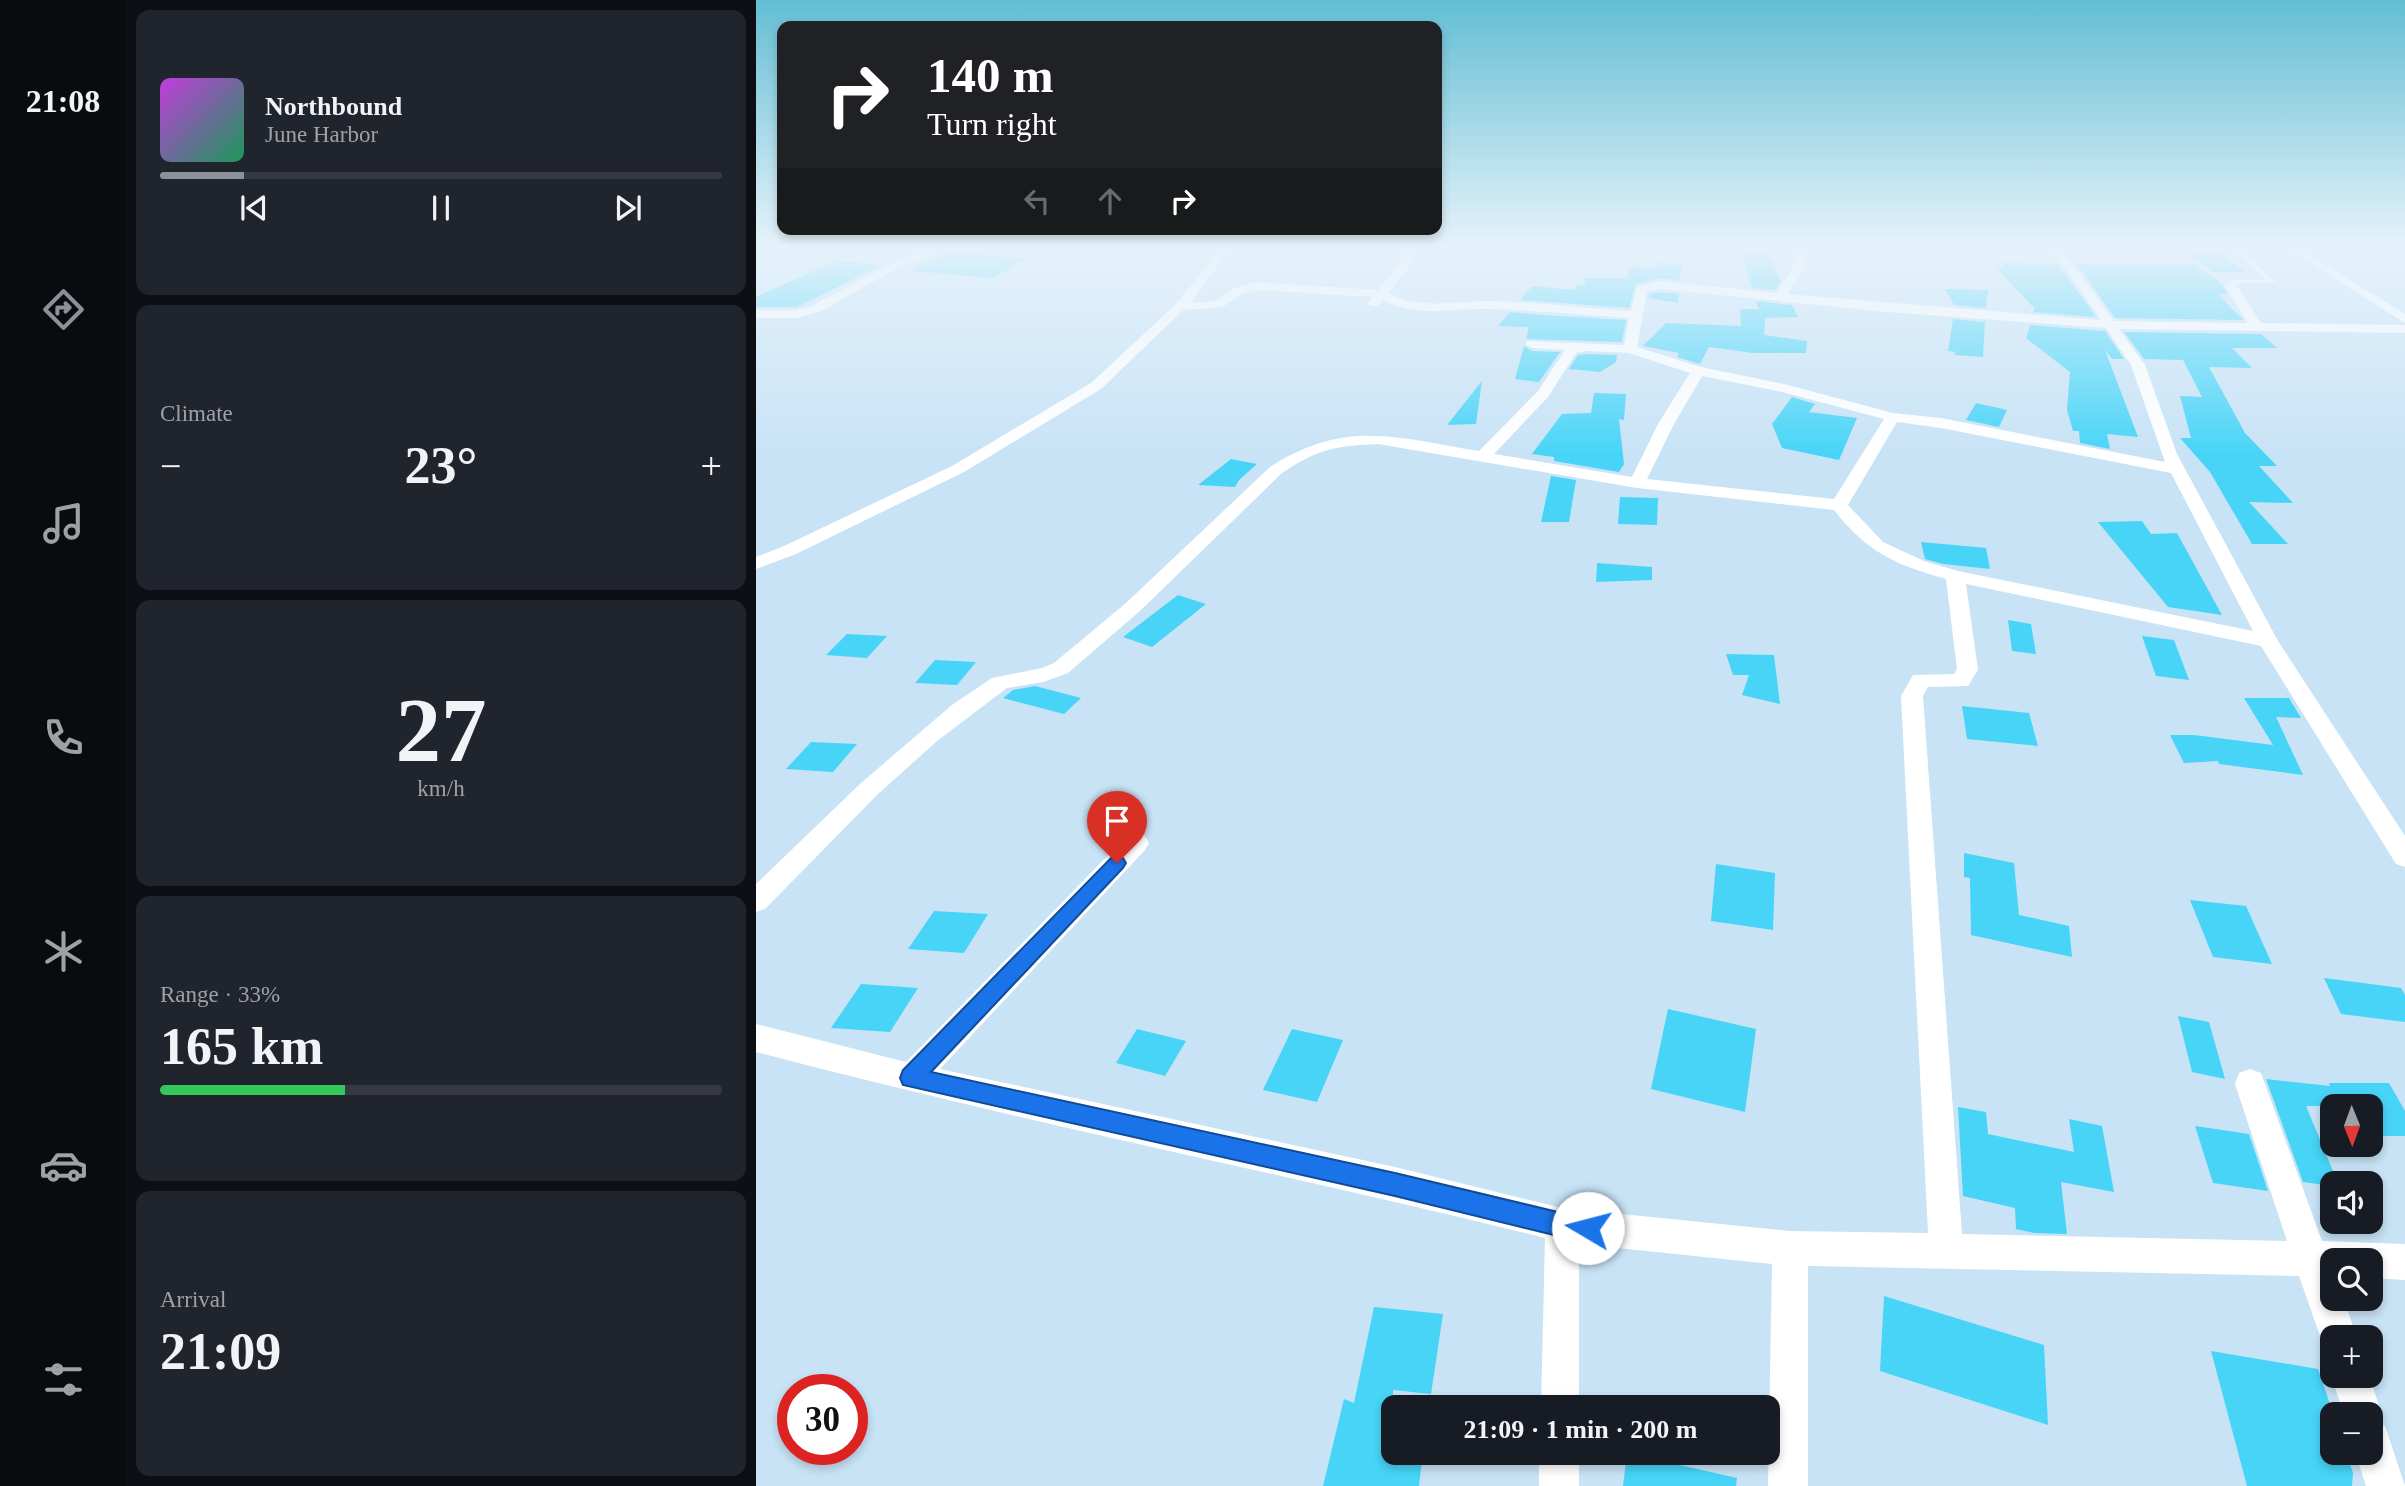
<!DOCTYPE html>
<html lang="en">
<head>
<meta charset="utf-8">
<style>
	:root { --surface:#171b24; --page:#20242c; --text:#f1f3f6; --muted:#9ea1a6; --line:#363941; --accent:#8c9099 }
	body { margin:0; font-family:"Times New Roman",serif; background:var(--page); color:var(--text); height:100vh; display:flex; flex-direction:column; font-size:26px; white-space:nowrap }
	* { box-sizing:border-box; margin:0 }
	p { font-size:23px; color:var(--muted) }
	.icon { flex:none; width:38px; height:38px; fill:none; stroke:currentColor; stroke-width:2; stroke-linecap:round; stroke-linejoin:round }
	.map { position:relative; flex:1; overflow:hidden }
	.details { display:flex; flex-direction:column; gap:10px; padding:10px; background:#0d0f14; width:630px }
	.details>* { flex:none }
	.hud { position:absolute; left:21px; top:21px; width:665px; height:214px; border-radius:14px; box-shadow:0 4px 10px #0003; background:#202124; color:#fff; overflow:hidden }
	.needle { width:46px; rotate:179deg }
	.buttons { position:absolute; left:1564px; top:1094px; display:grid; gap:14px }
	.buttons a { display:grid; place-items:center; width:63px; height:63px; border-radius:14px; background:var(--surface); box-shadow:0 4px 10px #0003; font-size:35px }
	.speed { position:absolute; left:21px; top:1374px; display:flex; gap:14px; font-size:35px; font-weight:700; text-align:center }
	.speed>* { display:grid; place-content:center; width:91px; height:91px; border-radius:50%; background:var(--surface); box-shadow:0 4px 10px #0003; line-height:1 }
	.speed .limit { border:10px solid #d22; background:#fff; color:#111 }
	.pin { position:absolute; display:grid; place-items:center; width:60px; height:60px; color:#fff; margin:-72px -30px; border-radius:50% 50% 50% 0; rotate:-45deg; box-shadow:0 0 7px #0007 }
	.pin .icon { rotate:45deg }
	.me { position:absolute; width:77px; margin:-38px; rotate:278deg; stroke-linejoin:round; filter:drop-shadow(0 0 5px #0008) }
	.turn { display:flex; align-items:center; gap:24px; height:147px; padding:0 35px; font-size:32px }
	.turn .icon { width:91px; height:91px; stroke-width:2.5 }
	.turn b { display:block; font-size:49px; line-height:60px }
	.lanes { display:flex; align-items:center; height:66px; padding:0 35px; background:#0003; justify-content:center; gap:35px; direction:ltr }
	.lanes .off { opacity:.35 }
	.big { font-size:52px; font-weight:700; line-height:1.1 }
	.details .widget { flex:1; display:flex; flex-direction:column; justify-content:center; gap:10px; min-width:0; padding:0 24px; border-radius:14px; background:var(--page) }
	.details .dial { align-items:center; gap:0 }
	.dial b { font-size:91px; line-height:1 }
	.song { display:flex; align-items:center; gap:21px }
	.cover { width:84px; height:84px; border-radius:10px; background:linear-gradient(135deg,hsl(290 70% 55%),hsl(150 70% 35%)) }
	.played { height:7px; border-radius:4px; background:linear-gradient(90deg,var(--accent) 15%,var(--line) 15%) }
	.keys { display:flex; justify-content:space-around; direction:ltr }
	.heat { display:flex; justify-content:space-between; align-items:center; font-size:38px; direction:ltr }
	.charge { height:10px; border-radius:5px; background:linear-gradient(90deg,#34c759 33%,var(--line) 0) }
	.trip { position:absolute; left:625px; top:1395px; width:399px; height:70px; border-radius:14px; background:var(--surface); box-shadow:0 4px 10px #0003; font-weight:700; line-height:70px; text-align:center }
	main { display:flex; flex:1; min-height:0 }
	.dock { display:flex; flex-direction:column; width:126px; justify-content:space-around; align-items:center; background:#090b0e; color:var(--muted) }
	.dock .icon { width:49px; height:49px }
	.dock .active { color:var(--accent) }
	.dock b { font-size:32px; color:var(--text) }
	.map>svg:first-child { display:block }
	.building { fill:#47d4f7 }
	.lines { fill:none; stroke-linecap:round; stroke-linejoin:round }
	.lane { fill:#fff; fill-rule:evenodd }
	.street { fill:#fff; fill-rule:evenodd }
	.route { fill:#1a73e8; stroke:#114b97; stroke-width:2 }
</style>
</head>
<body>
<main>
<nav class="dock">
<b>21:08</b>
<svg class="icon active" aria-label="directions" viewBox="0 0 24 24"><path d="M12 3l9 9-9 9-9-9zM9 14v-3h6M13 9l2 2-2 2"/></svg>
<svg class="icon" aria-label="music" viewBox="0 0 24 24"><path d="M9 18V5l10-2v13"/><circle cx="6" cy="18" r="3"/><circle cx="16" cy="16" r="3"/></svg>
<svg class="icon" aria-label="phone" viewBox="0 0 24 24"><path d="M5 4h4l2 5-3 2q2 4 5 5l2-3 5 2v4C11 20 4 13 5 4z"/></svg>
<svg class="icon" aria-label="climate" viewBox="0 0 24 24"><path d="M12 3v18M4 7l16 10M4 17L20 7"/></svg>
<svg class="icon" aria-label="car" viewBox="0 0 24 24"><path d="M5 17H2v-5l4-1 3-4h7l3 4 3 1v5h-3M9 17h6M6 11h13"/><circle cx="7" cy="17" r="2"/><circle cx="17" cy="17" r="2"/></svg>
<svg class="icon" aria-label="filters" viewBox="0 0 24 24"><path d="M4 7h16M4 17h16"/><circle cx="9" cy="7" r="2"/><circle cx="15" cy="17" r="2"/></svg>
</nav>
<section class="details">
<div class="widget">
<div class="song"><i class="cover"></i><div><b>Northbound</b><p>June Harbor</p></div></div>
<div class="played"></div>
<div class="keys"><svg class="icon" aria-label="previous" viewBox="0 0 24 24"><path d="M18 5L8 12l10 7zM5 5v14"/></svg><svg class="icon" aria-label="pause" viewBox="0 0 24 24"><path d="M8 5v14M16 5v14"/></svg><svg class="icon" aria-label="next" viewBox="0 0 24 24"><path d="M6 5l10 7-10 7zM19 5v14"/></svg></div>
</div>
<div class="widget"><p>Climate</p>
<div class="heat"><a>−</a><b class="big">23°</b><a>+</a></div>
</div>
<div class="widget dial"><b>27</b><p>km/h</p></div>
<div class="widget"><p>Range · 33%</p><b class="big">165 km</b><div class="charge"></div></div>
<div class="widget"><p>Arrival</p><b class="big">21:09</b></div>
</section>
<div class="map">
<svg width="1649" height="1486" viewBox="0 0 1649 1486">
	<rect width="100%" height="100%" fill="#c8e3f6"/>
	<path class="building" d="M984 247H1009L1025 281 1019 290 996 288Z
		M1423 248 1460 249 1488 272H1458Z
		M194 251 273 258 237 278 155 271Z
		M80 261 126 265 41 307H0V297Z
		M899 263 925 264 924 280 903 278 880 284 873 308 764 300 776 286 819 290 821 284 829 285V278H871L873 266 899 267Z
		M1245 263 1302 264 1340 317 1277 312 1279 306H1276L1240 268H1248Z
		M1321 264 1439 265 1466 284 1471 294H1462L1487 320 1359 318Z
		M1189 289 1232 290 1230 308 1198 305Z
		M904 292 923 294 922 303 893 298V294Z
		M1000 301 1036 305 1042 317 1009 318 1008 335 1051 341 1050 353H997L953 347 944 364 921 357 923 353 887 346 910 323 985 326 984 309H1003Z
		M754 312 789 315 870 320 866 342 770 339 773 327 742 326Z
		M1197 319 1229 322 1227 357 1199 355V352L1192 351Z
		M1274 325 1349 331 1368 359H1356L1349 350 1382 437 1351 434 1354 449 1324 443 1323 431H1317L1311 410 1314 372 1270 338Z
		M1368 332 1505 334 1521 348H1476L1496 368 1453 367 1489 433 1521 466H1503L1537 503 1493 502 1532 544H1496L1454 472 1424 438H1435L1424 396 1446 397 1427 360 1388 359Z
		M768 346 776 351 804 352 783 382 759 379Z
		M830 354 861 355 860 362 844 372 813 369 822 355Z
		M726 381 720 424 691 425Z
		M838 393 870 394 868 420 863 419 868 464 863 472 798 461V457L776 454 806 414 835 413Z
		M1036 397 1059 404 1053 412 1101 418 1083 460 1026 448 1016 424Z
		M1220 403 1251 410 1243 427 1210 420Z
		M475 459 501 464 483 480 479 487 442 485Z
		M795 476 820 480 813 522H785Z
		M864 497 902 498 901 525 862 524Z
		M1386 521 1395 534 1421 533 1466 615 1412 607 1342 522Z
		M1165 542 1230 548 1234 569 1187 564 1169 559Z
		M841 563 896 567V580L840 582Z
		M422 595 450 604 396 647 367 637Z
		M1252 620 1275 624 1280 654 1256 651Z
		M91 634 131 636 111 658 70 655Z
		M1386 636 1418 640 1433 680 1400 676Z
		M970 654 1018 655 1024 704 986 695 993 675H977Z
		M179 660 220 662 201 685 159 683Z
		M279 686 325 698 308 714 247 698 257 690Z
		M1488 698H1533L1545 718 1520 717 1547 775 1463 764 1462 761 1428 763 1414 735H1438L1517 745Z
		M1206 706 1273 713 1282 746 1211 739Z
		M55 742 101 744 77 772 30 769Z
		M1208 853 1258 863 1263 915 1313 926 1316 957 1215 935 1214 878 1208 877Z
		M960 864 1019 873 1017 930 955 921Z
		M1434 900 1490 906 1516 964 1457 957Z
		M178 911 232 914 208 953 152 949Z
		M1568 978 1645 988 1649 995V1022L1585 1014Z
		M105 984 162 988 134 1032 75 1028Z
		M912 1009 1000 1029 989 1112 895 1089Z
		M1422 1016 1453 1022 1469 1079 1436 1072Z
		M381 1029 430 1041 409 1076 360 1063Z
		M536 1029 587 1040 561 1102 507 1090Z
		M1510 1079 1574 1086 1573 1083H1633L1649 1111V1136H1615V1106H1550L1582 1183H1577V1186L1547 1182Z
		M1202 1107 1230 1112 1232 1134 1318 1152 1313 1119 1346 1126 1358 1192 1305 1182 1311 1234 1278 1233 1260 1229 1259 1208 1207 1196Z
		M1439 1126 1493 1134 1512 1191 1457 1183Z
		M1128 1296 1288 1345 1292 1425 1124 1371Z
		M618 1307 687 1314 675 1394 637 1390V1452H667L663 1486H567L588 1399 598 1403Z
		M1455 1351 1562 1369 1577 1413V1452H1590L1597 1473 1596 1486H1491Z
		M871 1453 981 1478 980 1486H867Z"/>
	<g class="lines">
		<path class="lane" d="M1476 247H1482L1518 281V283H1474L1476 280H1510Z"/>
		<path class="street" d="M181 247H196L148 265 63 312 40 318H0V310H40L55 306 140 261Z
			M466 247H476L434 303 460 301 478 288 499 282 622 290 643 265 651 247H661L654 266 632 293C663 310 700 301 734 301 781 302 828 308 875 311L881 287 904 281 1020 293 1036 270 1041 247H1051L1048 270 1031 294 1345 320 1309 268 1290 247H1301L1317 264 1358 321 1492 323 1468 285 1476 279 1482 282 1480 285 1505 323 1649 325V333L1363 329 1389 365 1421 454 1522 641 1649 836V867L1640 864 1505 646 1210 584 1222 670 1212 686 1172 687 1167 696 1206 1234 1531 1241 1479 1084 1483 1073 1494 1069 1505 1073 1509 1084 1566 1241 1649 1244V1280L1615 1278V1260H1577V1298H1587L1601 1337H1577V1353L1569 1350 1543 1276 1052 1266V1486H1012L1016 1264 823 1244V1407H785L789 1238C526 1173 261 1121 0 1052V1024L150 1062 371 836 380 833 389 836 393 843 389 850 184 1069 639 1167 806 1208 1034 1231 1172 1233 1145 696 1157 675 1198 674 1201 669 1190 579C1138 564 1112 553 1078 510L881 488 622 444C579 446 562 449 526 473L384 611 312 673 287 682 251 688 181 741 121 795 9 909 0 912V884L105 783 196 705 236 678 286 668 298 663 370 603 514 467C590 418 641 438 723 451L782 391 809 350 776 348 769 344 771 341 868 345 873 318C829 315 783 311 738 309 702 307 660 319 627 300L622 306H614L612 303 617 297 500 290 486 294 467 307 427 310 345 389 208 472 40 554 0 569V557L28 546 196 466 335 383 419 305ZM904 289 1132 312 1350 328 1375 365 1409 462 1185 418 1137 413 1028 384 945 367 881 347 891 292ZM830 351 873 353 934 373 902 424 876 477 738 454 792 397 820 353ZM946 376 1026 392 1128 419 1078 499 891 479 918 424ZM1141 422 1185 428 1415 473 1497 631 1202 571 1168 561 1127 542 1092 505Z
			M1529 247H1541L1649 314V323Z
			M1577 1372V1376H1613L1626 1414 1623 1423 1629 1426 1649 1486H1610L1599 1452H1615V1414H1588L1575 1376Z
			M783 1452H823V1486H783Z"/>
	</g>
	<linearGradient id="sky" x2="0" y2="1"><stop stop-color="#63bed3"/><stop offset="0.54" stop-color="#e6f2fb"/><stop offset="1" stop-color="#e6f2fb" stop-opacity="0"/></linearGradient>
	<rect width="1649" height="455" fill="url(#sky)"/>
	<path class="route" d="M361 856 367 858 370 863 367 868 175 1072 639 1173 806 1213 840 1219 844 1228 840 1236 832 1240 806 1237 639 1196 147 1085 144 1078 147 1070 355 858Z"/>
</svg>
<div class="buttons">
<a><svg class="needle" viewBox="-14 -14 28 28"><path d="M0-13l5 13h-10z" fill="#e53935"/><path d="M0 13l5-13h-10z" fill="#9ea1a6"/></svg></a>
<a><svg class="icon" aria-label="sound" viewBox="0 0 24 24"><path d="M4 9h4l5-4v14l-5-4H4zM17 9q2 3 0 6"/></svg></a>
<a><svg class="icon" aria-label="search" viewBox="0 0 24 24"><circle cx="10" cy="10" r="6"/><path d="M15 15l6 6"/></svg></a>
<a>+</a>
<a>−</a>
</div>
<div class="speed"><div class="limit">30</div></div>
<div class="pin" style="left:361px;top:863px;background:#d93025"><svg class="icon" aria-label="arrive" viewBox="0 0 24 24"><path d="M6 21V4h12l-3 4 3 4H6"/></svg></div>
<svg class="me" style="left:832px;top:1228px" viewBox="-20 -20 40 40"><circle r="19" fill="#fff"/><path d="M0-13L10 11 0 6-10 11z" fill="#1a73e8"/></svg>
<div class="trip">21:09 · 1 min · 200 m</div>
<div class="hud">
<div class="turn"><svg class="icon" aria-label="right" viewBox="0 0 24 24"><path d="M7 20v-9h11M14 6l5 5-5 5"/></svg><div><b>140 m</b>Turn right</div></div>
<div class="lanes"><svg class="icon off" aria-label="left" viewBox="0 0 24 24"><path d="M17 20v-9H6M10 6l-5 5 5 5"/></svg><svg class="icon off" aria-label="ahead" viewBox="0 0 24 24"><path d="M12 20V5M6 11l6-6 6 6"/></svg><svg class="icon" aria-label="right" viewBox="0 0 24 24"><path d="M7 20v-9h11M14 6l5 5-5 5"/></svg></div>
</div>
</div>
</main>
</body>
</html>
